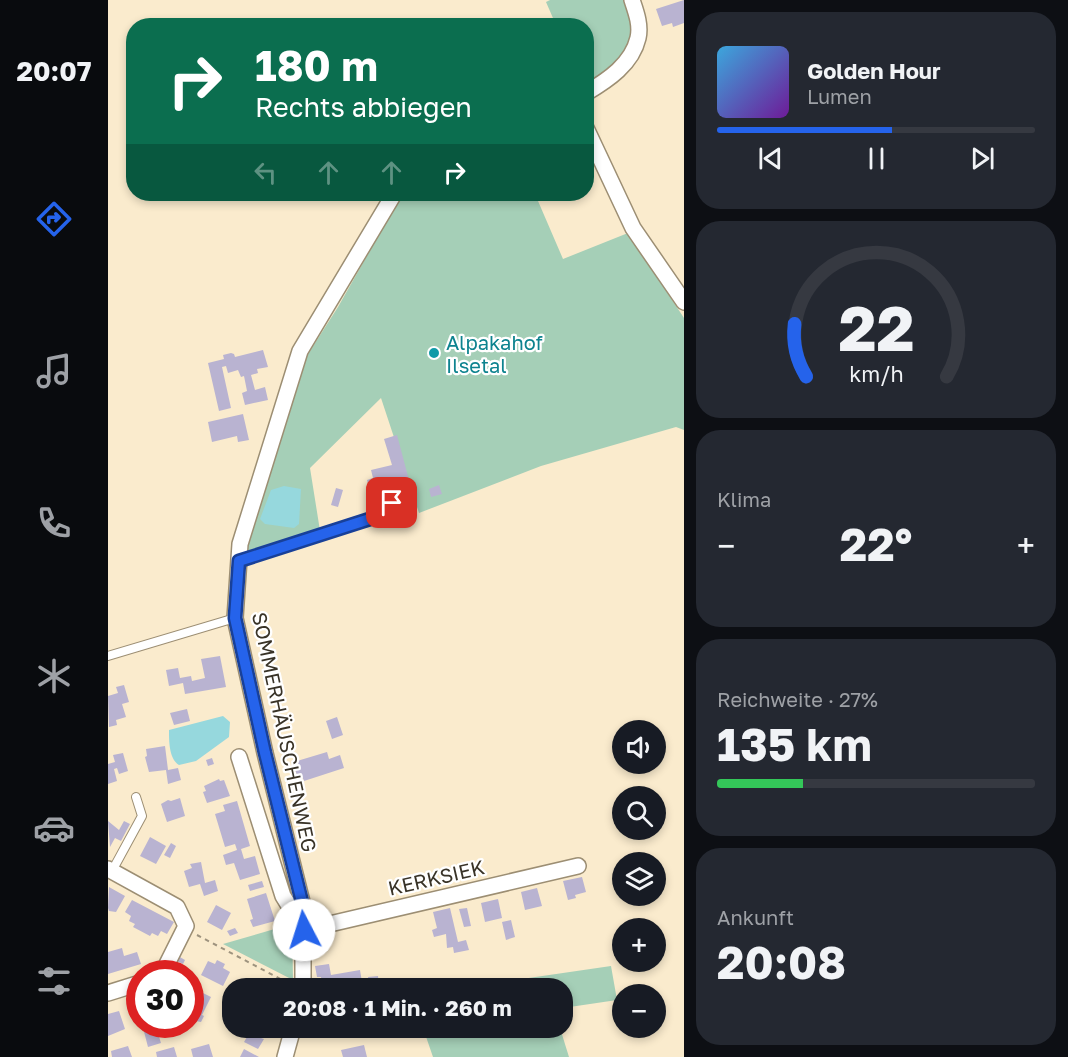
<!DOCTYPE html>
<html lang="de">
<head>
<meta charset="utf-8">
<style>
	:root { --surface:#171b24; --page:#242831; --text:#f1f3f6; --muted:#9ea1a6; --line:#363941; --accent:#2563eb }
	body { margin:0; font-family:"Golos Text",sans-serif; background:var(--page); color:var(--text); height:100vh; display:flex; flex-direction:column; font-size:22px; white-space:nowrap }
	* { box-sizing:border-box; margin:0 }
	p { font-size:20px; color:var(--muted) }
	.icon { flex:none; width:33px; height:33px; fill:none; stroke:currentColor; stroke-width:2; stroke-linecap:round; stroke-linejoin:round }
	.map { position:relative; flex:1; overflow:hidden }
	.sheet { display:flex; flex-direction:column; gap:12px; padding:12px; background:#0d0f14; width:384px }
	.sheet>* { flex:none }
	.guide { position:absolute; left:18px; top:18px; width:468px; height:183px; border-radius:24px; box-shadow:0 3px 9px #0003; background:#0b6e4f; color:#fff; overflow:hidden }
	.buttons { position:absolute; left:504px; top:720px; display:grid; gap:12px }
	.buttons a { display:grid; place-items:center; width:54px; height:54px; border-radius:50%; background:var(--surface); box-shadow:0 3px 9px #0003; font-size:30px }
	.speed { position:absolute; left:18px; top:960px; display:flex; gap:12px; font-size:30px; font-weight:700; text-align:center }
	.speed>* { display:grid; place-content:center; width:78px; height:78px; border-radius:50%; background:var(--surface); box-shadow:0 3px 9px #0003; line-height:1 }
	.speed .limit { border:9px solid #d22; background:#fff; color:#111 }
	.pin { position:absolute; display:grid; place-items:center; width:51px; height:51px; color:#fff; margin:-26px; border-radius:12px; box-shadow:0 3px 9px #0006 }
	.me { position:absolute; width:66px; margin:-33px; rotate:355deg; stroke-linejoin:round; filter:drop-shadow(0 0 4px #0008) }
	.turn { display:flex; align-items:center; gap:21px; height:126px; padding:0 30px; font-size:27px }
	.turn .icon { width:78px; height:78px; stroke-width:2.5 }
	.turn b { display:block; font-size:42px; line-height:51px }
	.lanes { display:flex; align-items:center; height:57px; padding:0 30px; background:#0003; justify-content:center; gap:30px; direction:ltr }
	.lanes .off { opacity:.35 }
	.big { font-size:45px; font-weight:700; line-height:1.1 }
	.sheet .widget { flex:1; display:flex; flex-direction:column; justify-content:center; gap:9px; min-width:0; padding:0 21px; border-radius:24px; background:var(--page) }
	.sheet .dial { align-items:center; gap:0 }
	.dial svg { height:156px; overflow:visible; fill:none; stroke:var(--line); stroke-width:7; stroke-linecap:round; text-anchor:middle }
	.dial text { fill:var(--text); stroke:none }
	.song { display:flex; align-items:center; gap:18px }
	.cover { width:72px; height:72px; border-radius:9px; background:linear-gradient(135deg,hsl(200 70% 55%),hsl(280 70% 35%)) }
	.played { height:6px; border-radius:3px; background:linear-gradient(90deg,var(--accent) 55%,var(--line) 55%) }
	.keys { display:flex; justify-content:space-around; direction:ltr }
	.heat { display:flex; justify-content:space-between; align-items:center; font-size:33px; direction:ltr }
	.charge { height:9px; border-radius:4px; background:linear-gradient(90deg,#34c759 27%,var(--line) 0) }
	.trip { position:absolute; left:114px; top:978px; width:351px; height:60px; border-radius:24px; background:var(--surface); box-shadow:0 3px 9px #0003; font-weight:700; line-height:60px; text-align:center }
	main { display:flex; flex:1; min-height:0 }
	.dock { display:flex; flex-direction:column; width:108px; justify-content:space-around; align-items:center; background:#090b0e; color:var(--muted) }
	.dock .icon { width:42px; height:42px }
	.dock .current { color:var(--accent) }
	.dock b { font-size:27px; color:var(--text) }
	.map>svg:first-child { display:block }
	.green { fill:#a5cfb7 }
	.water { fill:#96d8dd }
	.building { fill:#b9b3d1 }
	.lines { fill:none; stroke-linecap:round; stroke-linejoin:round }
	.service-casing { stroke:#9c8e73; stroke-width:10 }
	.minor-casing { stroke:#9c8e73; stroke-width:18 }
	.path { stroke:#9e937e; stroke-width:2; stroke-dasharray:4.5 4.5; stroke-linecap:butt }
	.service { stroke:#fff; stroke-width:8 }
	.minor { stroke:#fff; stroke-width:15 }
	.route-casing { stroke:#184099; stroke-width:15 }
	.route { stroke:#2563eb; stroke-width:10 }
	.culture-dot { fill:#0f9aa8; stroke:#fff; stroke-width:2 }
	.labels { text-anchor:middle; dominant-baseline:central; stroke-width:4.5; stroke-linejoin:round; paint-order:stroke }
	.culture-label { font-size:20px; fill:#0d838f; stroke:#fff; text-anchor:start }
	.street-label { font-size:20px; fill:#393327; stroke:#fff }
</style>
</head>
<body>
<main>
<nav class="dock">
<b>20:07</b>
<svg class="icon current" aria-label="directions" viewBox="0 0 24 24"><path d="M12 3l9 9-9 9-9-9zM9 14v-3h6M13 9l2 2-2 2"/></svg>
<svg class="icon" aria-label="music" viewBox="0 0 24 24"><path d="M9 18V5l10-2v13"/><circle cx="6" cy="18" r="3"/><circle cx="16" cy="16" r="3"/></svg>
<svg class="icon" aria-label="phone" viewBox="0 0 24 24"><path d="M5 4h4l2 5-3 2q2 4 5 5l2-3 5 2v4C11 20 4 13 5 4z"/></svg>
<svg class="icon" aria-label="climate" viewBox="0 0 24 24"><path d="M12 3v18M4 7l16 10M4 17L20 7"/></svg>
<svg class="icon" aria-label="car" viewBox="0 0 24 24"><path d="M5 17H2v-5l4-1 3-4h7l3 4 3 1v5h-3M9 17h6M6 11h13"/><circle cx="7" cy="17" r="2"/><circle cx="17" cy="17" r="2"/></svg>
<svg class="icon" aria-label="filters" viewBox="0 0 24 24"><path d="M4 7h16M4 17h16"/><circle cx="9" cy="7" r="2"/><circle cx="15" cy="17" r="2"/></svg>
</nav>
<div class="map">
<svg width="576" height="1057" viewBox="0 0 576 1057">
	<rect width="100%" height="100%" fill="#faebcd"/>
	<path class="green" d="M442 0H519C521 6 524 12 525 19 531 50 501 72 479 87L478 26 448 25 438 2Z
		M294 194H427L455 259 520 233 576 318V430L568 427 433 466 311 513 273 398 202 468 213 537 144 561 137 541 161 464 200 354 230 307Z
		M184 924 185 980 115 944Z
		M503 966 509 1000 455 1008 454 988H353Z
		M315 1028H452L461 1057H325Z"/>
	<path class="water" d="M176 486 193 489 191 524 186 528 157 524 152 519 163 490Z
		M115 716 122 722 121 737 88 761 71 765C61 759 61 741 61 730Z"/>
	<path class="building" d="M576 0V23L565 27 564 23 554 26 548 9Z
		M155 350 160 367 149 369 150 373 143 375 147 390 157 387 160 400 137 405 134 393 139 391 136 376 133 377 130 370 120 373 118 366 114 367 123 408 111 411 100 363 116 359 115 355 123 353 126 354 127 357Z
		M135 414 141 440 130 442 129 436 104 442 100 422Z
		M289 435 306 499 296 502 292 487 269 493 267 486 261 487 259 480 265 478 263 470 284 465 276 439Z
		M331 485 334 494 323 497 321 489Z
		M228 488 235 490 230 507 223 505Z
		M112 656 118 687 77 694 75 683 61 686 58 670 70 668 72 678 83 676 84 681 97 678 93 659Z
		M16 685 21 702 14 704 18 717 8 720 9 725 1 727 0 696 10 693 8 687Z
		M79 709 82 721 66 725 62 713Z
		M229 717 235 735 224 739 218 721Z
		M57 746 60 770 70 768 73 780 60 784 58 770 41 772 37 757 39 756 38 749Z
		M219 752 221 759 232 755 236 768 196 781 193 774 189 775 187 770 191 768 189 761Z
		M15 753 20 771 11 774 9 768 6 769 9 781 0 784V764L7 762 5 755Z
		M104 758 106 764 100 766 98 760Z
		M111 779 112 781 116 780 122 796 99 803 95 792 98 791 96 786Z
		M72 798 77 816 59 822 53 804 60 800 63 801Z
		M129 801 142 846 133 849 136 859 147 856 152 874 132 880 126 863 118 865 115 855 129 850 127 844 117 847 107 814 117 811 115 805Z
		M0 821 11 830 16 821 22 824 13 841 7 838 2 847Z
		M42 837 58 846 48 864 32 856Z
		M63 843 68 846 62 858 56 855Z
		M93 862 97 883 107 880 110 891 96 896 92 884 81 887 76 871 84 868 82 864Z
		M474 877 478 892 467 895 468 898 460 900 455 881Z
		M154 881 156 887 142 891 140 885Z
		M1 887 17 896 8 912 1 911 0 908Z
		M429 888 434 906 417 910 413 892Z
		M158 893 167 921 145 927 142 920 145 919 139 899Z
		M390 899 394 918 377 922 373 903Z
		M24 900 66 922 59 934 53 931 50 936 44 933 42 936 25 927 27 924 21 921 23 916 17 912Z
		M108 905 123 913 114 930 99 922Z
		M342 908 350 942 358 940 361 950 346 953 345 947 339 948 338 934 326 937 324 930 329 928 325 912Z
		M359 908 363 926 356 927 351 909Z
		M403 920 407 937 398 940 394 922Z
		M127 928 130 933 122 936 119 931Z
		M14 948 16 956 29 952 33 964 0 974V952Z
		M70 956 77 960 75 964 67 960Z
		M109 960 117 964 115 968 122 972 115 986 93 975 100 961 107 964Z
		M66 963 74 967 71 972 64 968Z
		M221 964 223 975 252 970 255 988H223L222 982 214 983 213 977H209L207 966Z
		M270 976 271 986 262 988 260 977Z
		M157 984H160L169 988H155Z
		M85 988 103 997 94 1015 96 1016 93 1022 82 1020 87 1011 82 1009V992Z
		M11 1011 17 1029 0 1036V1014Z
		M34 1024H55L48 1027 53 1043 40 1047Z
		M135 1028H158L153 1038 156 1039 150 1049 136 1042 139 1037 132 1034Z
		M225 1028H257V1029L226 1034Z
		M101 1044 105 1057H85L83 1049Z
		M256 1045 259 1057H235L233 1050Z
		M20 1046 24 1057H4L3 1051Z
		M66 1047 69 1057H49L48 1052Z
		M136 1049 151 1057H132Z"/>
	<g class="lines">
		<g class="service-casing">
			<path id="service" d="M131 561 271 516 278 511 284 503
				M0 656 127 618
				M4 871 34 816 28 797
				M62 1024 63 1030"/>
		</g>
		<g class="minor-casing">
			<path id="minor" d="M478 93C500 80 524 64 530 38 533 25 528 12 524 0
				M478 128 525 228 576 302
				M131 757 175 896 196 930 470 866
				M0 869 69 907 78 926 54 974
				M195 988V906L157 753 127 618 132 544 192 351 286 194
				M0 993 32 983
				M177 1057 185 1028"/>
		</g>
		<path class="path" d="M89 935 180 983"/>
		<use href="#service" class="service"/>
		<use href="#minor" class="minor"/>
	</g>
	<g class="lines">
		<g class="route-casing">
			<path id="route" d="M196 930 195 906 157 753 127 618 131 561 271 516 278 512 284 503"/>
		</g>
		<use href="#route" class="route"/>
	</g>
	<circle class="culture-dot" cx="326" cy="353" r="6"/>
	<g class="labels">
		<g class="culture-label">
			<text x="338" y="342">Alpakahof<tspan x="338" dy="23">Ilsetal</tspan></text>
		</g>
		<g class="street-label">
			<text transform="translate(177 732) rotate(78)">SOMMERHÄUSCHENWEG</text>
			<text transform="translate(328 877) rotate(-13)">KERKSIEK</text>
		</g>
	</g>
</svg>
<div class="buttons">
<a><svg class="icon" aria-label="sound" viewBox="0 0 24 24"><path d="M4 9h4l5-4v14l-5-4H4zM17 9q2 3 0 6"/></svg></a>
<a><svg class="icon" aria-label="search" viewBox="0 0 24 24"><circle cx="10" cy="10" r="6"/><path d="M15 15l6 6"/></svg></a>
<a><svg class="icon" aria-label="layers" viewBox="0 0 24 24"><path d="M12 4l9 5-9 5-9-5zM3 14l9 5 9-5"/></svg></a>
<a>+</a>
<a>−</a>
</div>
<div class="speed"><div class="limit">30</div></div>
<div class="pin" style="left:284px;top:503px;background:#d93025"><svg class="icon" aria-label="arrive" viewBox="0 0 24 24"><path d="M6 21V4h12l-3 4 3 4H6"/></svg></div>
<svg class="me" style="left:196px;top:930px" viewBox="-20 -20 40 40"><circle r="19" fill="#fff"/><path d="M0-13L10 11 0 6-10 11z" fill="#2563eb"/></svg>
<div class="trip">20:08 · 1 Min. · 260 m</div>
<div class="guide">
<div class="turn"><svg class="icon" aria-label="right" viewBox="0 0 24 24"><path d="M7 20v-9h11M14 6l5 5-5 5"/></svg><div><b>180 m</b>Rechts abbiegen</div></div>
<div class="lanes"><svg class="icon off" aria-label="left" viewBox="0 0 24 24"><path d="M17 20v-9H6M10 6l-5 5 5 5"/></svg><svg class="icon off" aria-label="ahead" viewBox="0 0 24 24"><path d="M12 20V5M6 11l6-6 6 6"/></svg><svg class="icon off" aria-label="ahead" viewBox="0 0 24 24"><path d="M12 20V5M6 11l6-6 6 6"/></svg><svg class="icon" aria-label="right" viewBox="0 0 24 24"><path d="M7 20v-9h11M14 6l5 5-5 5"/></svg></div>
</div>
</div>
<section class="sheet">
<div class="widget">
<div class="song"><i class="cover"></i><div><b>Golden Hour</b><p>Lumen</p></div></div>
<div class="played"></div>
<div class="keys"><svg class="icon" aria-label="previous" viewBox="0 0 24 24"><path d="M18 5L8 12l10 7zM5 5v14"/></svg><svg class="icon" aria-label="pause" viewBox="0 0 24 24"><path d="M8 5v14M16 5v14"/></svg><svg class="icon" aria-label="next" viewBox="0 0 24 24"><path d="M6 5l10 7-10 7zM19 5v14"/></svg></div>
</div>
<div class="widget dial"><svg viewBox="0 0 100 80">
<path d="M14 69A42 42 0 1 1 86 69"/>
<path d="M14 69A42 42 0 0 1 8 42" stroke="#2563eb"/>
<text x="50" y="56" font-size="32" font-weight="700">22</text>
<text x="50" y="72" font-size="11">km/h</text>
</svg></div>
<div class="widget"><p>Klima</p>
<div class="heat"><a>−</a><b class="big">22°</b><a>+</a></div>
</div>
<div class="widget"><p>Reichweite · 27%</p><b class="big">135 km</b><div class="charge"></div></div>
<div class="widget"><p>Ankunft</p><b class="big">20:08</b></div>
</section>
</main>
</body>
</html>
